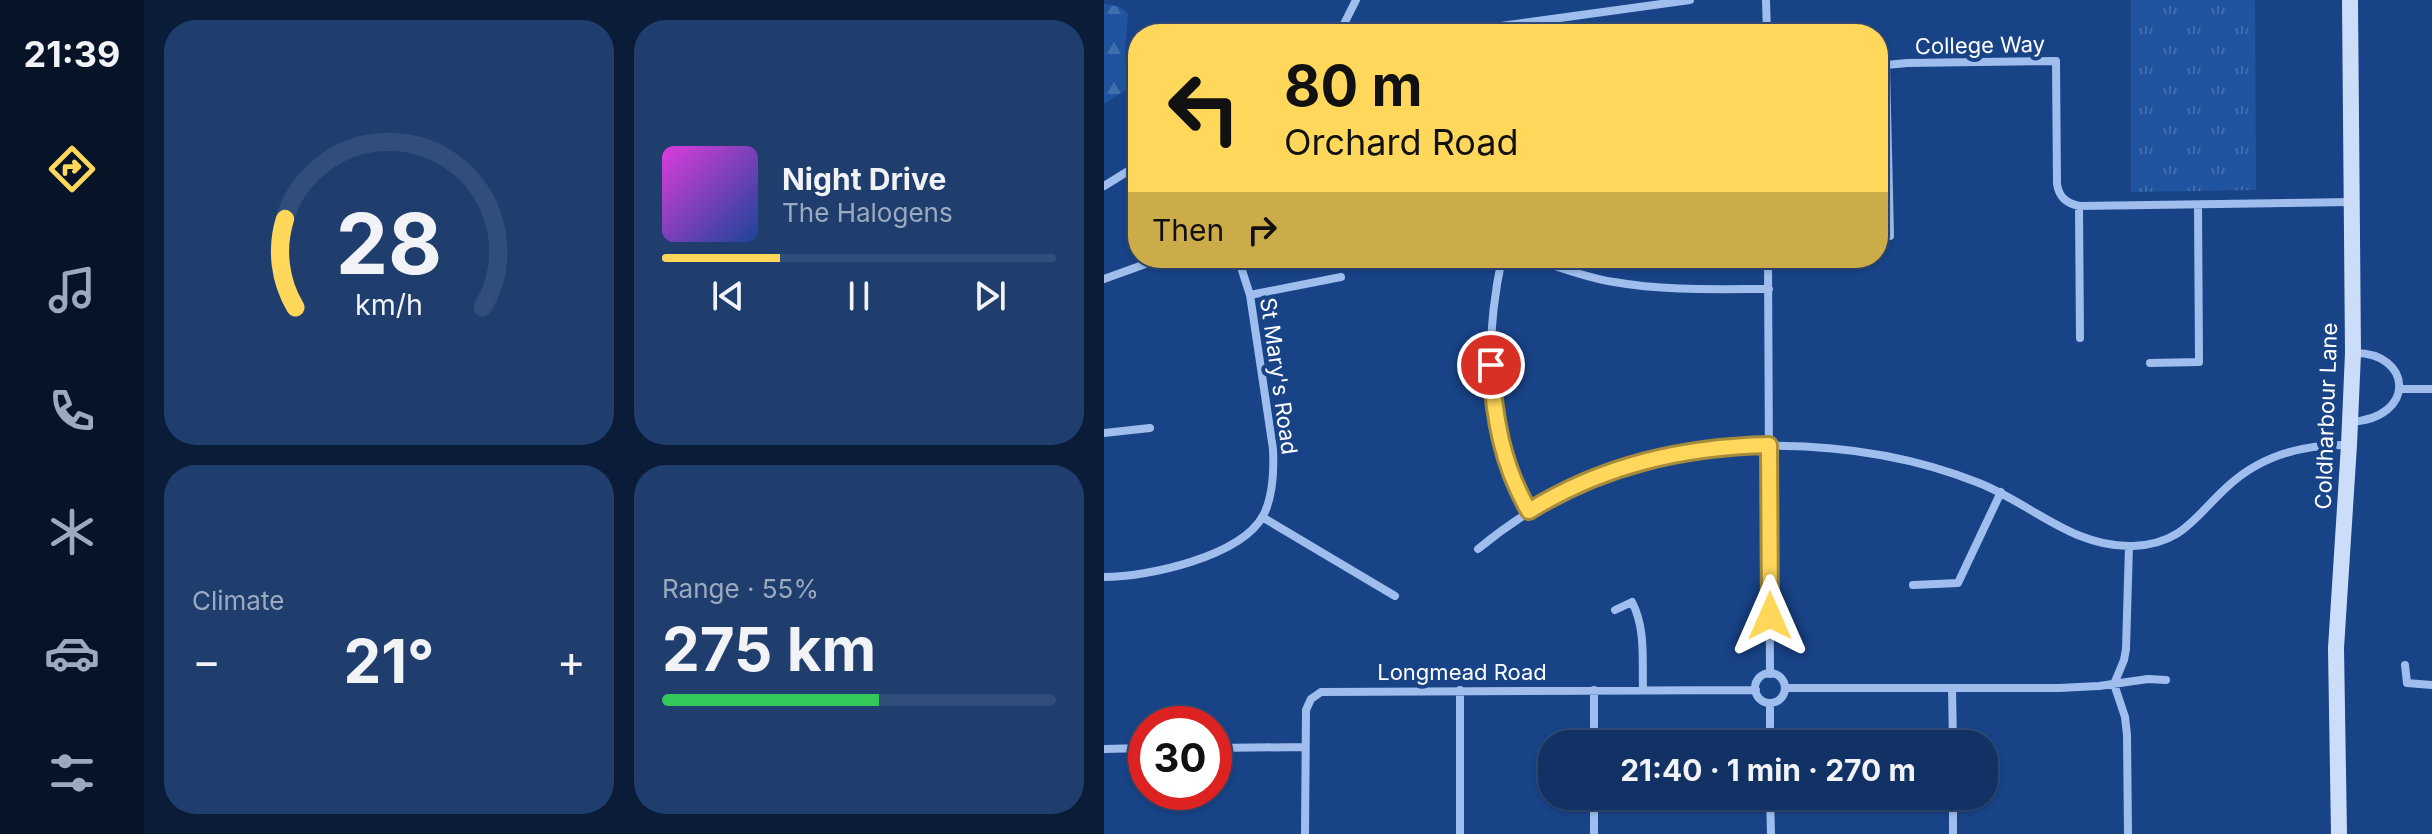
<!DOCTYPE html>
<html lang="en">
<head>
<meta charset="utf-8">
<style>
	:root { --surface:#123265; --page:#1f3e6e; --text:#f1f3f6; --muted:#9caabf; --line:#314d79; --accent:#ffd85b }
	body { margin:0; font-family:Inter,sans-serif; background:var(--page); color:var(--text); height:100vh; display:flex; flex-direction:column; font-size:30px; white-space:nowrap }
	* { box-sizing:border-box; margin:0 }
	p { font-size:26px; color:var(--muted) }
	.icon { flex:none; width:44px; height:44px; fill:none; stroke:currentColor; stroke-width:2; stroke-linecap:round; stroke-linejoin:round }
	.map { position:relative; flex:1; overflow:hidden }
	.details { display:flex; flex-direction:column; gap:20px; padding:20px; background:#0a1c38; width:960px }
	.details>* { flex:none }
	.guide { position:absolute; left:24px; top:24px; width:760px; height:244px; border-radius:32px; box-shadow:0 2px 6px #0004,0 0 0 2px var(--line); background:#ffd85b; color:#111; overflow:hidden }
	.speed { position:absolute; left:24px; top:706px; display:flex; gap:16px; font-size:40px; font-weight:700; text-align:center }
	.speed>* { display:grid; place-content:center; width:104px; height:104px; border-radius:50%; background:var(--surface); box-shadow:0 2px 6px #0004,0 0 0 2px var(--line); line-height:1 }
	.speed .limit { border:12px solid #d22; background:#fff; color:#111 }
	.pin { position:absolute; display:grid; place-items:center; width:68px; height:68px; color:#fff; margin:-34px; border:4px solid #fff; border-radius:50%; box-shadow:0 2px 8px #0007 }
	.me { position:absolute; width:88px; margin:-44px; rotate:0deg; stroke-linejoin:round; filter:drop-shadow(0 0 6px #0008) }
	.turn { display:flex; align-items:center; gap:28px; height:168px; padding:0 24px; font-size:36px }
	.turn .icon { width:104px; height:104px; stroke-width:2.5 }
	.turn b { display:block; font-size:56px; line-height:68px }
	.then { display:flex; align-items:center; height:76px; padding:0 24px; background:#0003; gap:16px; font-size:30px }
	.big { font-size:60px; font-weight:700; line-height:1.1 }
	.details .tile { flex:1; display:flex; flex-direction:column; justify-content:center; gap:12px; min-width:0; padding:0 28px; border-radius:32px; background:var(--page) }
	.details .dial { align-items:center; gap:0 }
	.dial svg { height:208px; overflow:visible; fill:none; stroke:var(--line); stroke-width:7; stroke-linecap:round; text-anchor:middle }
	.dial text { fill:var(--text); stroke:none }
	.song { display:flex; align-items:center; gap:24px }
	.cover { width:96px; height:96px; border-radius:12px; background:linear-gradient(135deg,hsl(300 70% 55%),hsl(220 70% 35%)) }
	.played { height:8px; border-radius:4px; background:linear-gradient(90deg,var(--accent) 30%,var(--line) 30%) }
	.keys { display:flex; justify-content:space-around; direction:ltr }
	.heat { display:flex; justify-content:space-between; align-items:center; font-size:44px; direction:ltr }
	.charge { height:12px; border-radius:6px; background:linear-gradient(90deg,#34c759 55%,var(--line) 0) }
	.details .tiles { flex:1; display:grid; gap:20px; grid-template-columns:repeat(2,1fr) }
	.trip { position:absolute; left:434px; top:730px; width:460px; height:80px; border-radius:32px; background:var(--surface); box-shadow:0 2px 6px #0004,0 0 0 2px var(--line); font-weight:700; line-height:80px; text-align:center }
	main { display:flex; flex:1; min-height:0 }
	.tabs { display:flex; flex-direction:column; width:144px; justify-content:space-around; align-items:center; background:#071428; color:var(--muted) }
	.tabs .icon { width:56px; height:56px }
	.tabs .selected { color:var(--accent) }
	.tabs b { font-size:36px; color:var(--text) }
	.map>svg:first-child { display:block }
	.forest { fill:url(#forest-firs) }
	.park { fill:url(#park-tufts) }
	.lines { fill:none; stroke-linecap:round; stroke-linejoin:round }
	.street { stroke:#9fbeed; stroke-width:8 }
	.secondary { stroke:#ccddf9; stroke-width:16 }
	.route-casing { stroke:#a68c3b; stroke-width:20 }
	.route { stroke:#ffd85b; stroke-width:14 }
	.labels { text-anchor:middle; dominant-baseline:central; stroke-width:8; stroke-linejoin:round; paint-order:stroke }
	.street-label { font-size:22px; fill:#fff; stroke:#184387 }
</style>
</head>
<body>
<main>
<nav class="tabs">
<b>21:39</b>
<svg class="icon selected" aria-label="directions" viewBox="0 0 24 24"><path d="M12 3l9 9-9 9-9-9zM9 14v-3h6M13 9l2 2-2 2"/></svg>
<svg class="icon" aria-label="music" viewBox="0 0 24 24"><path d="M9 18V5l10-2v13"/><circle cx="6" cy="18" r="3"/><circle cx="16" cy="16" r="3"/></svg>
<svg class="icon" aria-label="phone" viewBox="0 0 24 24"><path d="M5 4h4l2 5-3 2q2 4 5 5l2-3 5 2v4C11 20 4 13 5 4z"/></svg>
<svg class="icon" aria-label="climate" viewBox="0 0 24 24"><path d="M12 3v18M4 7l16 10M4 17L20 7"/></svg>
<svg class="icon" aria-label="car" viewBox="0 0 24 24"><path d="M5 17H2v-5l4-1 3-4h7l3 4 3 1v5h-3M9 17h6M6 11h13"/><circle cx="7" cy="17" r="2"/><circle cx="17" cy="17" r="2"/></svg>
<svg class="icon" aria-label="filters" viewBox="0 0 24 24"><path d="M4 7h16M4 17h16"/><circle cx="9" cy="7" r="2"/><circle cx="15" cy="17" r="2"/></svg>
</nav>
<section class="details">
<div class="tiles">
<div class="tile dial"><svg viewBox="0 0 100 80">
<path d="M14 69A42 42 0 1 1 86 69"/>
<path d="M14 69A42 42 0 0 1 10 35" stroke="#ffd85b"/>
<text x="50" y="56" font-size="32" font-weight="700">28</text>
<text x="50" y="72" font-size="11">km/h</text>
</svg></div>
<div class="tile">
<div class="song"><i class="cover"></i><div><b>Night Drive</b><p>The Halogens</p></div></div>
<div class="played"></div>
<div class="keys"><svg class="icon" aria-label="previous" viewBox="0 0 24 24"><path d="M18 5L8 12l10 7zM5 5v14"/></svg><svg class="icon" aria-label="pause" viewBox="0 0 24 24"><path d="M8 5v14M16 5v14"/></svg><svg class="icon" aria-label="next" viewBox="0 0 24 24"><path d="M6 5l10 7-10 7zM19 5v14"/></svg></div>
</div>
<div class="tile"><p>Climate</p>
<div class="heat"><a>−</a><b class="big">21°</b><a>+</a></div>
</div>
<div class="tile"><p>Range · 55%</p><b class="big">275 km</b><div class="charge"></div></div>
</div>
</section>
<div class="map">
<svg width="1328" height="834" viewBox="0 0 1328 834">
	<defs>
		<pattern id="forest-firs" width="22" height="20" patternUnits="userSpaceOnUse" patternTransform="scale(2)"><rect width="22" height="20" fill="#2154a0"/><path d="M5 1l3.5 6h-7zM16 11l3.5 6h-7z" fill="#426eae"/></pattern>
		<pattern id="park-tufts" width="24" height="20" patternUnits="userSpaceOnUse" patternTransform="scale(2)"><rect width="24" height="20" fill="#2154a0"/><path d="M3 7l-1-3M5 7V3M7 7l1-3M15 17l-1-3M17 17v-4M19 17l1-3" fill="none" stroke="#426eae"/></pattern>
	</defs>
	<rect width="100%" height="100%" fill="#184387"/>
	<path class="forest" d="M0 4 17 7 24 14 21 50 25 85 21 91 0 104Z"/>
	<path class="park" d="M1027 0H1151L1152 190 1027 192Z"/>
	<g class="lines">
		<path class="street" d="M662 0 663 34
			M235 34 252 0
			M339 34 586 0
			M0 186 34 165
			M975 206 976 338
			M786 236 782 65 803 63 952 61 953 184C955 197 962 203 975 206L1247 202
			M398 258C380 342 380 435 425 511
			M427 258C455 267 482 278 510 282 561 291 613 289 665 289
			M664 258 666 674
			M0 279 58 258
			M146 295 237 277
			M1046 363 1095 362 1094 205
			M1296 389H1328
			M1246 422C1314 418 1308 352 1250 353
			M0 433 46 428
			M158 517 291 596
			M374 549C418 513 466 485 520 466 554 454 591 449 626 447 712 442 795 451 875 483 928 504 969 548 1029 546 1079 544 1091 516 1123 487 1157 455 1200 444 1245 445
			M0 577C43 577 136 557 159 516 169 497 170 470 169 449L146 295 134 258
			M809 585 854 583 897 492
			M511 610 528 602C542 629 538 660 539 690
			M1301 665 1303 683 1328 685
			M651 688a15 15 0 1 1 30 0a15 15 0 1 1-30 0Z
			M681 688H955L995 686 1044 679 1062 680
			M848 688 849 744
			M356 690V834
			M666 703V744
			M490 744V690
			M110 748 200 747
			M0 749 42 748
			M666 796 667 834
			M849 796V834
			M201 834 202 710 207 699 217 692 652 690
			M490 834V796
			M1024 834 1023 735 1021 717 1010 684 1020 660 1022 649 1025 546"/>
		<path class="secondary" d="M1235 834 1232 648 1245 445 1249 353 1246 0"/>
	</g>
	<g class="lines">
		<g class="route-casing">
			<path id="route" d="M387 365C390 417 398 465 425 511 499 465 579 447 665 445L666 616"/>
		</g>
		<use href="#route" class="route"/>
	</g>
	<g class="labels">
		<g class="street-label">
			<text transform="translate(876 45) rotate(-1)">College Way</text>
			<text transform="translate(175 376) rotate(82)">St Mary's Road</text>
			<text transform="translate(1222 416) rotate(-88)">Coldharbour Lane</text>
			<text x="358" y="672">Longmead Road</text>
		</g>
	</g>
</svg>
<div class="speed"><div class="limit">30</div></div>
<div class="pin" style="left:387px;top:365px;background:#d93025"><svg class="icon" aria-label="arrive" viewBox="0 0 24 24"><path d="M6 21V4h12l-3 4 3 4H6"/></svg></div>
<svg class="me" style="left:666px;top:616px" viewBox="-20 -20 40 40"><path d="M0-17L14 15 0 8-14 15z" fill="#ffd85b" stroke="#fff" stroke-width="4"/></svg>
<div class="trip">21:40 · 1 min · 270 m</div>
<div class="guide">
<div class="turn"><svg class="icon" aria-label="left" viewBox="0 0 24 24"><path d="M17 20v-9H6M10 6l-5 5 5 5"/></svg><div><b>80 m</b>Orchard Road</div></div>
<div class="then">Then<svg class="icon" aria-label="right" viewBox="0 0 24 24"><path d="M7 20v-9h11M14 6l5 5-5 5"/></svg></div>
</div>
</div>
</main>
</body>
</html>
